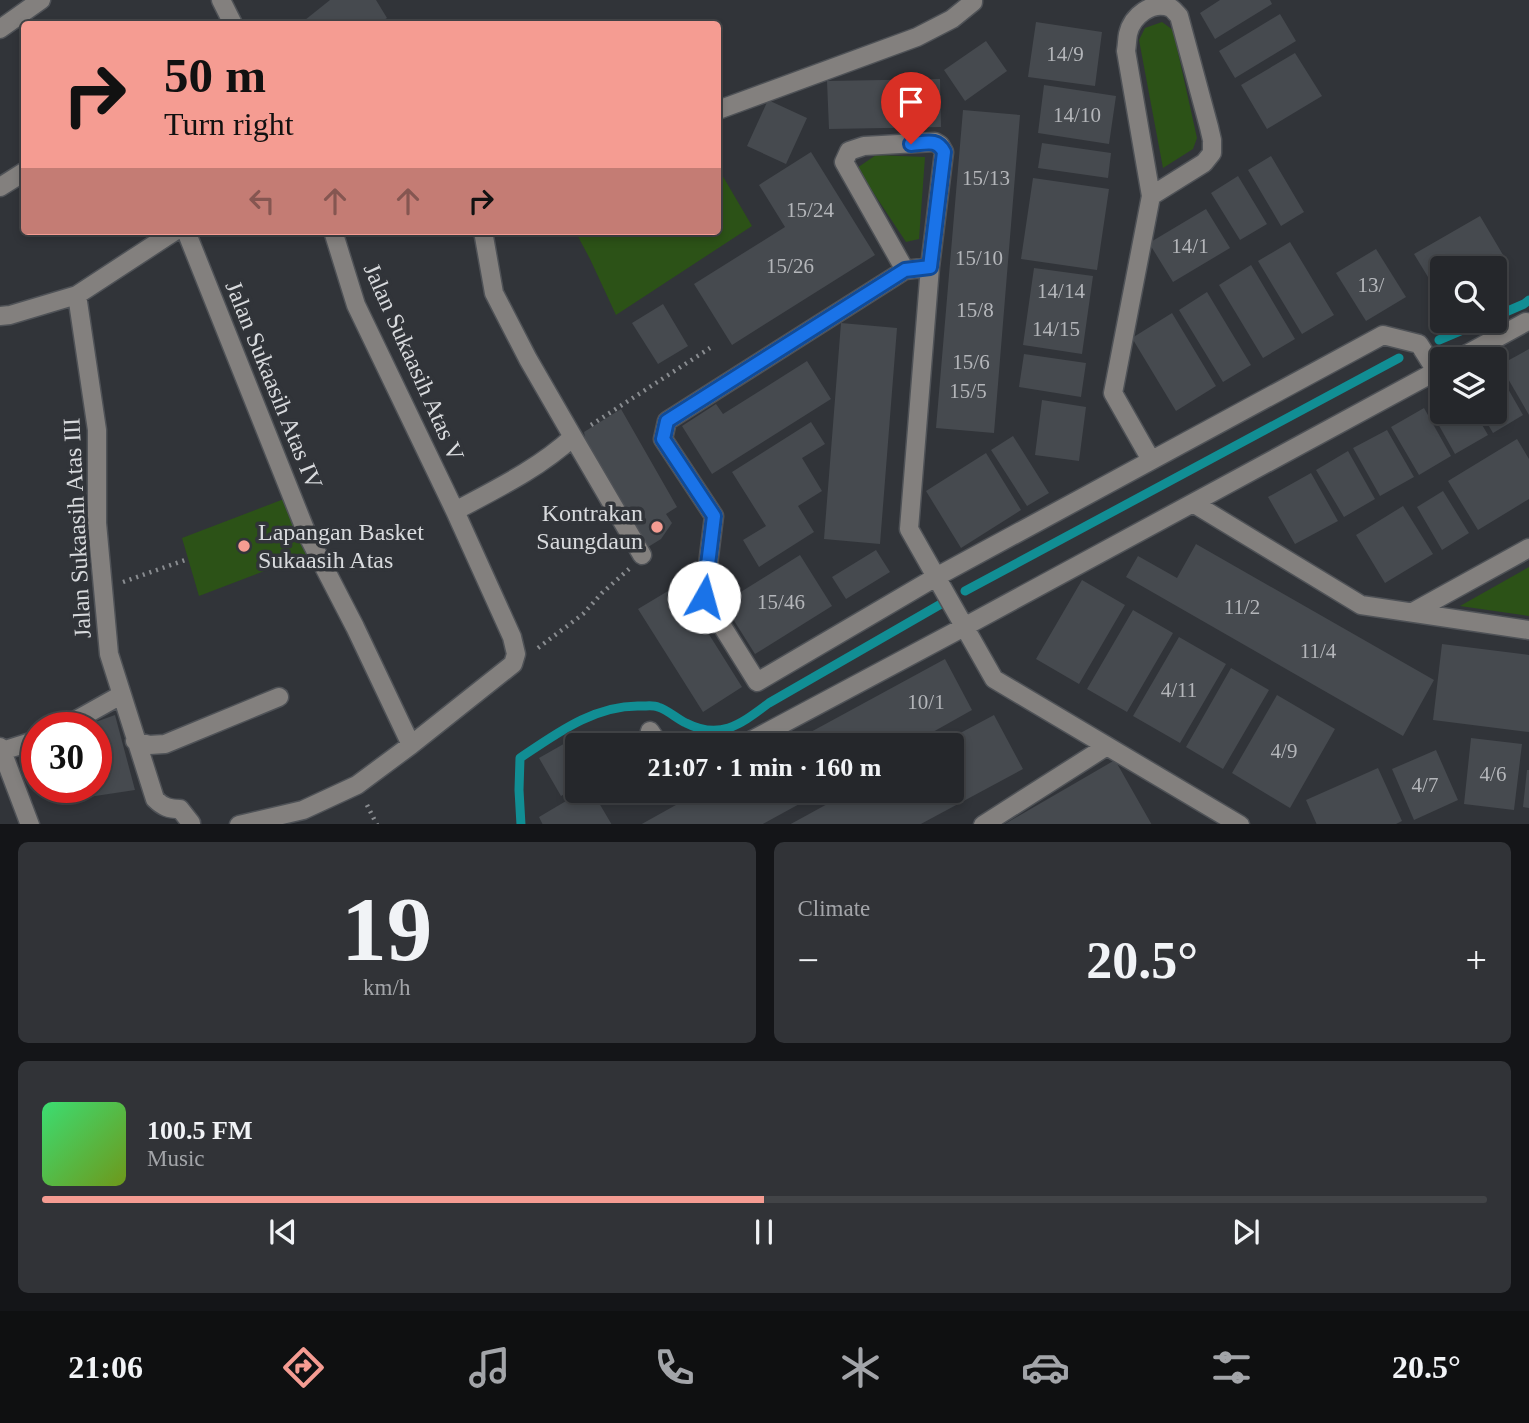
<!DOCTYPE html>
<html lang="en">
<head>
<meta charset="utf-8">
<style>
	:root { --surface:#25272b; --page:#313337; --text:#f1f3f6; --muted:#a3a5a9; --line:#424447; --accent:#f59c92 }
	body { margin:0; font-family:Georgia,serif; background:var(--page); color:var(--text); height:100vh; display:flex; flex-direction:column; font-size:26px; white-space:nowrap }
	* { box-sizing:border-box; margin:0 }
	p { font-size:23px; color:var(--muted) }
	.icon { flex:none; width:38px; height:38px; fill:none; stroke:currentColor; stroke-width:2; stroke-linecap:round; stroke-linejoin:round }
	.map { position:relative; height:824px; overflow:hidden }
	.panel { display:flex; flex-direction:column; gap:18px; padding:18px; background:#141518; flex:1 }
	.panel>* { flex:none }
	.hud { position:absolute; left:21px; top:21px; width:700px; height:214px; border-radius:7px; box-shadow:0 4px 10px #0003,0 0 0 2px var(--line); background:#f59c92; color:#111; overflow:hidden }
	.fabs { position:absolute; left:1430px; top:256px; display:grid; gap:14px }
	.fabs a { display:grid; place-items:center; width:77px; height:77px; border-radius:7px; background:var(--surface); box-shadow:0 4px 10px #0003,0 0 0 2px var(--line); font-size:35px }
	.speed { position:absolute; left:21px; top:712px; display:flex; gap:14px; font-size:35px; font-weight:700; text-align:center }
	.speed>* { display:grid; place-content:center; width:91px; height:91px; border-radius:50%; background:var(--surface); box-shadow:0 4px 10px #0003,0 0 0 2px var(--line); line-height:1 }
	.speed .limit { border:10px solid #d22; background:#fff; color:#111 }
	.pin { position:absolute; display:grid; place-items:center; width:60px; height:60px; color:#fff; margin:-72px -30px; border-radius:50% 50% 50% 0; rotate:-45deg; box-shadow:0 0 7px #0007 }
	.pin .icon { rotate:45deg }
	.me { position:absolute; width:77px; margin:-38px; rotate:7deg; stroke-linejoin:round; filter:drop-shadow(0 0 5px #0008) }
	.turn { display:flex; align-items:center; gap:24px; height:147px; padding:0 28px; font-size:32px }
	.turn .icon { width:91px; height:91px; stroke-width:2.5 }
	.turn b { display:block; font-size:49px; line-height:60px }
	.lanes { display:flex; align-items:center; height:66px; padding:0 28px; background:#0003; justify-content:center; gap:35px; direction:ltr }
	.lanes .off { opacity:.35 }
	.big { font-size:52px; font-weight:700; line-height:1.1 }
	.panel .tile { flex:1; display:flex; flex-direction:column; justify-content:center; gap:10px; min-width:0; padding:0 24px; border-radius:10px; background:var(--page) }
	.panel .dial { align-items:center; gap:0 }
	.dial b { font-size:91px; line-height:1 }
	.song { display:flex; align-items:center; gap:21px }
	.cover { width:84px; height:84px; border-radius:10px; background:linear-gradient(135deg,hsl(140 70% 55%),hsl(80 70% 35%)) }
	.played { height:7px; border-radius:4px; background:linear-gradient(90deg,var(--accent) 50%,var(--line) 50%) }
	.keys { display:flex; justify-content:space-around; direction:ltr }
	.heat { display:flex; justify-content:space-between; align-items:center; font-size:38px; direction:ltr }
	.panel .tiles { flex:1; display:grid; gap:18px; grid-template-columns:1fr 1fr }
	.tile:last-child { grid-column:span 2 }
	.trip { position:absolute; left:565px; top:733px; width:399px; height:70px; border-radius:7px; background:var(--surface); box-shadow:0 4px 10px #0003,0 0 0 2px var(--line); font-weight:700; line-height:70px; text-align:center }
	.dock { display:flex; height:112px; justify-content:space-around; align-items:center; background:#0f1011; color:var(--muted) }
	.dock .icon { width:49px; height:49px }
	.dock .selected { color:var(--accent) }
	.dock b { font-size:32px; color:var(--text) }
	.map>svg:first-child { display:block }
	.green { fill:#2c5217 }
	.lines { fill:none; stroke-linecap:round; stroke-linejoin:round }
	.stream { stroke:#118e94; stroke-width:9 }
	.building { fill:#464a4f }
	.minor-casing { stroke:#4f5257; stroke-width:21 }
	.path { stroke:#898c90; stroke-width:4.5; stroke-dasharray:2 5; stroke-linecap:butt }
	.minor { stroke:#83807e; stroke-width:18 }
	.route-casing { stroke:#114b97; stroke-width:18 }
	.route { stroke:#1a73e8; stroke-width:12 }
	.poi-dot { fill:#f59c92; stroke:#313439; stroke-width:2.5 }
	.labels { text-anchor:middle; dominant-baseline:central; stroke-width:7; stroke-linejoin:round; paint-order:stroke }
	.number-label { font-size:21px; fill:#b4b6ba }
	.street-label { font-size:24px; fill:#d8dadd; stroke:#313439 }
	.poi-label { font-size:24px; fill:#d8dadd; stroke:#313439; text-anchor:end }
</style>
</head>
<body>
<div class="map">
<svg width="1529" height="825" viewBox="0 0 1529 825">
	<rect width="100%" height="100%" fill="#313439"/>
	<path class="green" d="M1162 22 1173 30 1197 138 1193 149 1163 168 1139 40 1145 28Z
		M876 155 925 157 919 239 906 242 857 168Z
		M718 168 752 226 616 315 590 259 575 231H718Z
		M284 499 306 555 199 596 182 538Z
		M1529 567V616L1460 606Z"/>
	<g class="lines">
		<path class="stream" d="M1494 317 1524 304 1529 300
			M1439 340 1486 320
			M965 591 1399 358
			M521 825 519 790 520 758C557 733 596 704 642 706 647 706 654 705 658 707 668 710 677 719 686 723 721 741 742 723 769 703L941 604"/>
	</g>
	<path class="building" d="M330 0H376L387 18 378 24H300Z
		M1220 0H1270L1272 4 1215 39 1200 13Z
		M1280 14 1296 41 1235 78 1219 51Z
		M1036 22 1102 32 1095 86 1028 77Z
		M986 41 1007 71 965 101 944 70Z
		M1295 53 1322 96 1267 129 1241 85Z
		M940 79 941 127 829 129 827 81Z
		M1044 85 1116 96 1109 144 1038 133Z
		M768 100 807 118 786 164 747 146Z
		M963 110 1020 115 994 433 936 428Z
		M1042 143 1111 153 1108 178 1038 168Z
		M811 152 875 255 732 345 694 284 785 227 759 185Z
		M1271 156 1304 212 1281 226 1248 170Z
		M1238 176 1267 224 1240 240 1211 193Z
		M1033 178 1109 189 1097 270 1021 259Z
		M1206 209 1230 248 1173 282 1149 243Z
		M1480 216 1509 265 1494 274V268H1442V300L1414 254Z
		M1290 242 1334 315 1302 334 1258 261Z
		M1376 249 1406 297 1366 321 1336 273Z
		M1251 265 1295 339 1263 358 1219 285Z
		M1034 268 1093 276 1082 354 1023 345Z
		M1207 292 1251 365 1223 382 1179 310Z
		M663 304 688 346 658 364 632 323Z
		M1172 313 1216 386 1176 411 1132 338Z
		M841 323 897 328 880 544 824 539Z
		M1529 349V415L1500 365Z
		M1024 354 1086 363 1081 397 1019 387Z
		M807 361 831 399 712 474 682 426 716 404 723 414Z
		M1496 368 1523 415 1493 433 1480 411H1494V369Z
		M1442 398V411H1474L1488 435 1455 454 1428 406Z
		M1042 400 1086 407 1079 461 1035 455Z
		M1424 408 1451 456 1419 475 1391 427Z
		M621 409 677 507 666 514 672 523 661 539 648 547 587 448 584 432Z
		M811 422 825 444 802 458 822 491 798 506 814 532 759 567 743 540 766 526 732 472Z
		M1387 430 1414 477 1380 496 1353 448Z
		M1013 436 1049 493 1027 506 991 450Z
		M1517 439 1529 459V499L1478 530 1448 481Z
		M1348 451 1375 499 1344 517 1316 470Z
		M986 453 1021 510 961 548 926 491Z
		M1311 473 1338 521 1295 544 1268 497Z
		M1443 491 1469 533 1442 550 1417 507Z
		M1403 506 1433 554 1385 583 1356 535Z
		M1196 544 1434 680 1403 736 1126 577 1138 556 1177 578Z
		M876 550 890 572 846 599 832 577Z
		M800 555 832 606 755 654 723 603Z
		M1082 580 1125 605 1079 684 1036 659Z
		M678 585 742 687 703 712 638 609Z
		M1133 610 1173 633 1127 712 1087 689Z
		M1179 637 1226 664 1180 743 1133 716Z
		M1442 644 1529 655V732L1433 720Z
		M945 659 972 710 908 746H785Z
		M1231 668 1269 690 1223 769 1186 747Z
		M1277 695 1335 729 1290 808 1232 773Z
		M115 715 135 790 82 798 79 788H96V728H79Z
		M994 715 1023 769 919 825H789L851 791H952V746H936Z
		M583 733 590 746H578V786L561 796 539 758Z
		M1471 738 1522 744 1514 810 1464 804Z
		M1436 750 1458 800 1414 820 1392 769Z
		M1115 760 1152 825H1003Z
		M1378 768 1402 821 1394 825H1317L1306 800Z
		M1527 770H1529V808L1523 807Z
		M583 791H592L612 825H543L539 817Z
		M701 791H823L761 825H640Z"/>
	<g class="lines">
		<g class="minor-casing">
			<path id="minor" d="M221 0 233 24
				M0 29 41 0
				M718 110 917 37 952 19 973 2V0
				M0 187 24 172
				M186 231 307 534 355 627 411 745
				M930 267 905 270 844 162 849 151 864 146 935 142 940 145 944 152 930 267 909 529 994 679 1240 825
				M905 270 667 421 663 439 714 516 704 597 757 682 936 577 1383 335 1419 344 1436 371
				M77 295 97 430V523L109 654 155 799C163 807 169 809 180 809L191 823
				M0 316 10 315 77 295 175 231
				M1458 359 1526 322
				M573 437 642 555
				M1151 460 1113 393 1151 196 1126 51C1127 45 1127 39 1128 34 1132 16 1152 0 1171 8 1174 10 1176 13 1179 16L1209 127 1212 140V153L1204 163 1151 196
				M1193 503 1361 605 1529 630
				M455 511C496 489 538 469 573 437L528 359 494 293 483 231
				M1413 612 1529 548
				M62 728 121 695
				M650 731 660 746
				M135 741 149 745 165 744 279 697
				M741 746 964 627 1442 368
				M0 747 2 751 37 740
				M2 751 30 825
				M239 825 303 810 357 785 411 745 513 664 516 654 512 637 455 511 356 305 333 231
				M983 825 1107 746"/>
		</g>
		<path class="path" d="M591 425 710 348
			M123 582 188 559
			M538 648 583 614 602 593 629 569
			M367 805 377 825"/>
		<use href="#minor" class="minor"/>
	</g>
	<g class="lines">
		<g class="route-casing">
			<path id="route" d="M704 597 714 516 663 439 667 421 905 270 930 267 944 152C937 138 926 143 911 144"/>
		</g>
		<use href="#route" class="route"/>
	</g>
	<g class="poi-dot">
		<circle cx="657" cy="527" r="7"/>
		<circle cx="244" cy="546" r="7"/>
	</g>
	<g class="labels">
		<g class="number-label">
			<text x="1065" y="54">14/9</text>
			<text x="1077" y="115">14/10</text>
			<text x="986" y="178">15/13</text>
			<text x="810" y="210">15/24</text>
			<text x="1190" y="246">14/1</text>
			<text x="979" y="258">15/10</text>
			<text x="790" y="266">15/26</text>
			<text x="1371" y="285">13/</text>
			<text x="1061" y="291">14/14</text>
			<text x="975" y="310">15/8</text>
			<text x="1056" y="329">14/15</text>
			<text x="971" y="362">15/6</text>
			<text x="968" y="391">15/5</text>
			<text x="781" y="602">15/46</text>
			<text x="1242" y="607">11/2</text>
			<text x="1318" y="651">11/4</text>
			<text x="1179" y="690">4/11</text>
			<text x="926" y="702">10/1</text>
			<text x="1284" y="751">4/9</text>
			<text x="1493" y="774">4/6</text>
			<text x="1425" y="785">4/7</text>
		</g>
		<g class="street-label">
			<text transform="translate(414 362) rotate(66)">Jalan Sukaasih Atas V</text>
			<text transform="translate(274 385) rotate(68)">Jalan Sukaasih Atas IV</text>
			<text transform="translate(77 528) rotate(-93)">Jalan Sukaasih Atas III</text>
		</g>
		<g class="poi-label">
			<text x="643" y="513">Kontrakan<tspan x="643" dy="28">Saungdaun</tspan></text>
			<text x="258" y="532" text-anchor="start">Lapangan Basket<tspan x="258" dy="28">Sukaasih Atas</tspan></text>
		</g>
	</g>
</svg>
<div class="fabs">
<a><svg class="icon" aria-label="search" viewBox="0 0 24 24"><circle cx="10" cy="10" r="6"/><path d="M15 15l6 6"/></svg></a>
<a><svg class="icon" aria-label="layers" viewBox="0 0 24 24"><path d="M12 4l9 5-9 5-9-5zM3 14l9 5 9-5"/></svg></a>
</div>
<div class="speed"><div class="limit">30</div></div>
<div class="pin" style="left:911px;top:144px;background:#d93025"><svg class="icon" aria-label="arrive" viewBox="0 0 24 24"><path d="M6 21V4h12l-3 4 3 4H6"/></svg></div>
<svg class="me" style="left:704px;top:597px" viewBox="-20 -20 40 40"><circle r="19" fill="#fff"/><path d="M0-13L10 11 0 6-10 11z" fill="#1a73e8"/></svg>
<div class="trip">21:07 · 1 min · 160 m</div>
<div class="hud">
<div class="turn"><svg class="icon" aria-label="right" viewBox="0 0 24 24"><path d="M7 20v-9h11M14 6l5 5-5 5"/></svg><div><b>50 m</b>Turn right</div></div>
<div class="lanes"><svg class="icon off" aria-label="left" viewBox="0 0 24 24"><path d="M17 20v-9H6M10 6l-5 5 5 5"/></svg><svg class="icon off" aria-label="ahead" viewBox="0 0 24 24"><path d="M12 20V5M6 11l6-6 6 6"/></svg><svg class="icon off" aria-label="ahead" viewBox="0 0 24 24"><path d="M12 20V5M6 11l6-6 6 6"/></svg><svg class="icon" aria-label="right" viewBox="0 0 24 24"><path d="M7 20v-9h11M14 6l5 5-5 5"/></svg></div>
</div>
</div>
<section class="panel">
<div class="tiles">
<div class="tile dial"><b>19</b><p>km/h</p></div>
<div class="tile"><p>Climate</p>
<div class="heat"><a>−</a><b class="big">20.5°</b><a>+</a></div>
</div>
<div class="tile">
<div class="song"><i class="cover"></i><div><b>100.5 FM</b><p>Music</p></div></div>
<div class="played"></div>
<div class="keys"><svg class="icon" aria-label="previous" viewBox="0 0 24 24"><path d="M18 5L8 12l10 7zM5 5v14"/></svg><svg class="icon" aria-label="pause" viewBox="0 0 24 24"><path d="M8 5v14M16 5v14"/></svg><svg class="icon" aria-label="next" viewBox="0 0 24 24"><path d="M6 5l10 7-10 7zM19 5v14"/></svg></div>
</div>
</div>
</section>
<nav class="dock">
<b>21:06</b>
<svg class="icon selected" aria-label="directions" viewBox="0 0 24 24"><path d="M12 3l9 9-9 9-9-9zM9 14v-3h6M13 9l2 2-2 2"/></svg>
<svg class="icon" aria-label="music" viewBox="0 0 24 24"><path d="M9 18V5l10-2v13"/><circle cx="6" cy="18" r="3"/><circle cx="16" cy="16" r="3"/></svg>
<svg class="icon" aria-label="phone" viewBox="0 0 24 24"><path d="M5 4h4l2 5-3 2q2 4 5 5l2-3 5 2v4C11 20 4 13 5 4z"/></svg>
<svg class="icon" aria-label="climate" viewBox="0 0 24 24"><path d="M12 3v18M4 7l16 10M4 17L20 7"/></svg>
<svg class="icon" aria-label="car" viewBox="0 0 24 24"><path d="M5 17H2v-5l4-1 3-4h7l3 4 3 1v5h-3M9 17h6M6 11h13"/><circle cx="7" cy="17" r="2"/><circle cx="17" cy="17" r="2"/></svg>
<svg class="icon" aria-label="filters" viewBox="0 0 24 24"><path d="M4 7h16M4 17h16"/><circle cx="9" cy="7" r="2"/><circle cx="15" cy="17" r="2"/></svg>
<b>20.5°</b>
</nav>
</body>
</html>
